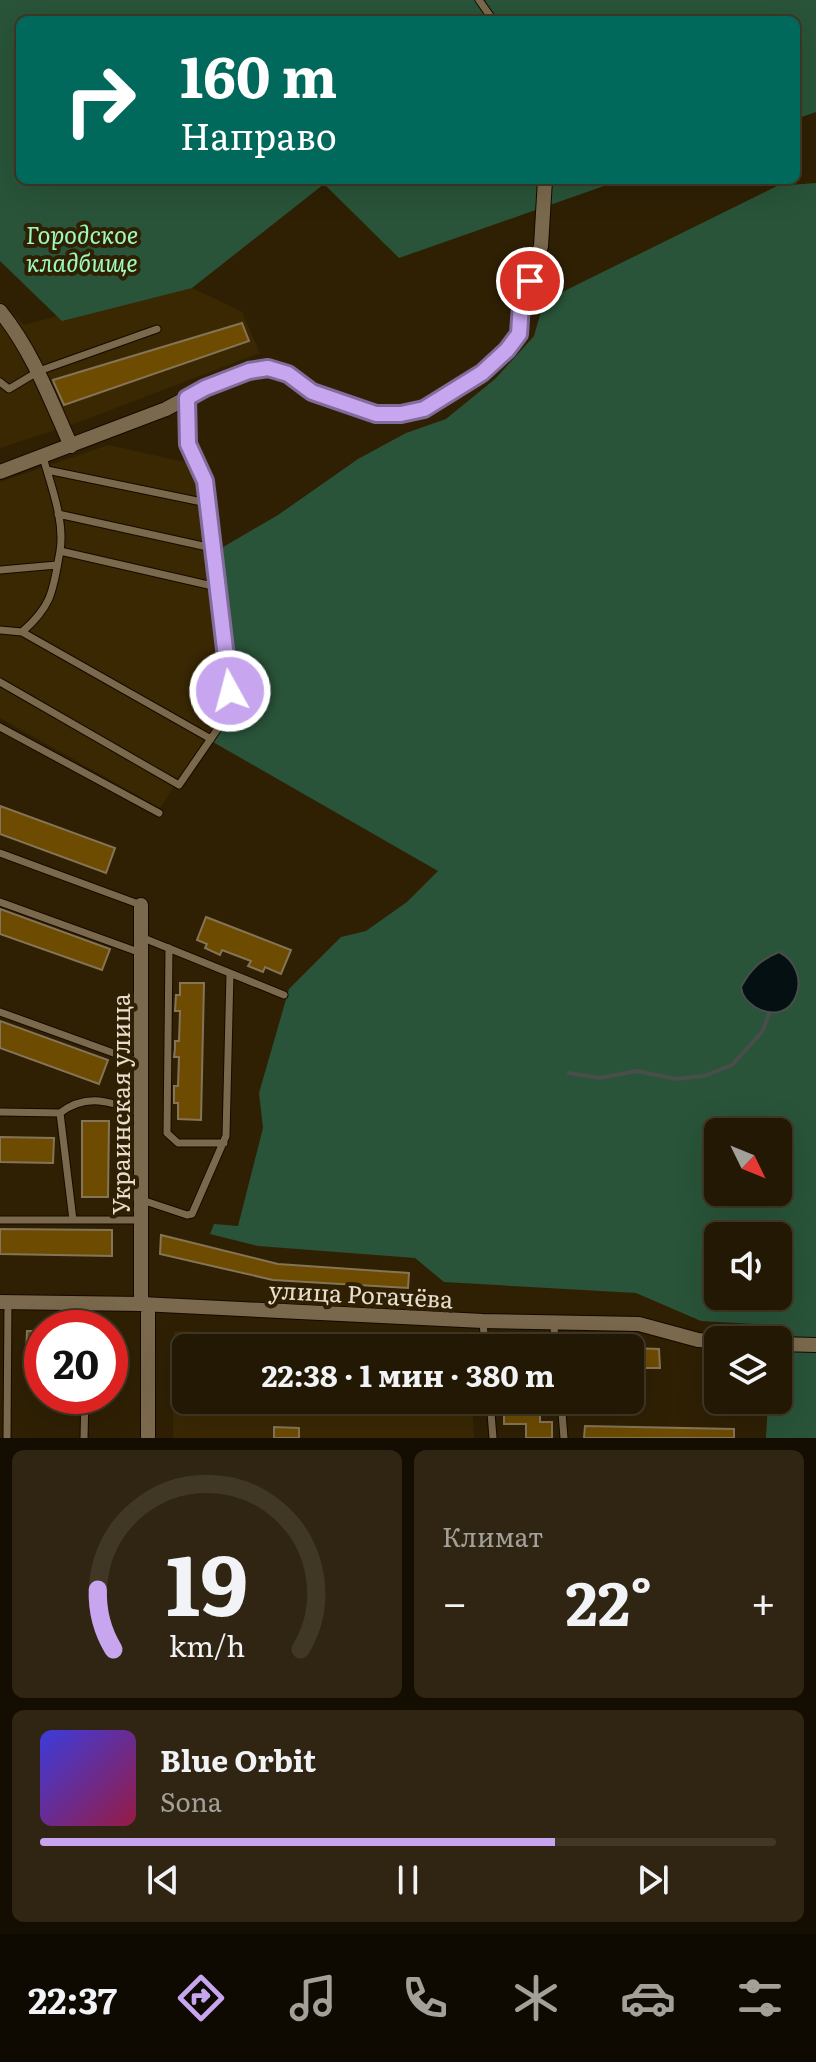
<!DOCTYPE html>
<html lang="ru">
<head>
<meta charset="utf-8">
<style>
	:root { --surface:#231803; --page:#2f2512; --text:#f1f3f6; --muted:#a3a09a; --line:#403725; --accent:#c7a6ef }
	body { margin:0; font-family:Literata,serif; background:var(--page); color:var(--text); height:100vh; display:flex; flex-direction:column; font-size:30px; white-space:nowrap }
	* { box-sizing:border-box; margin:0 }
	p { font-size:26px; color:var(--muted) }
	.icon { flex:none; width:44px; height:44px; fill:none; stroke:currentColor; stroke-width:2; stroke-linecap:round; stroke-linejoin:round }
	.map { position:relative; height:1438px; overflow:hidden }
	.drawer { display:flex; flex-direction:column; gap:12px; padding:12px; background:#130d02; flex:1 }
	.drawer>* { flex:none }
	.hud { position:absolute; left:16px; top:16px; width:784px; height:168px; border-radius:12px; box-shadow:0 8px 32px #0002,0 0 0 2px var(--line); background:#00695c; color:#fff; overflow:hidden }
	.needle { width:52px; rotate:133deg }
	.controls { position:absolute; left:704px; top:1118px; display:grid; gap:16px }
	.controls a { display:grid; place-items:center; width:88px; height:88px; border-radius:12px; background:var(--surface); box-shadow:0 8px 32px #0002,0 0 0 2px var(--line); font-size:40px }
	.speed { position:absolute; left:24px; top:1310px; display:flex; gap:16px; font-size:40px; font-weight:700; text-align:center }
	.speed>* { display:grid; place-content:center; width:104px; height:104px; border-radius:50%; background:var(--surface); box-shadow:0 8px 32px #0002,0 0 0 2px var(--line); line-height:1 }
	.speed .limit { border:12px solid #d22; background:#fff; color:#111 }
	.pin { position:absolute; display:grid; place-items:center; width:68px; height:68px; color:#fff; margin:-34px; border:4px solid #fff; border-radius:50%; box-shadow:0 2px 8px #0007 }
	.me { position:absolute; width:88px; margin:-44px; rotate:353deg; stroke-linejoin:round; filter:drop-shadow(0 0 6px #0008) }
	.turn { display:flex; align-items:center; gap:28px; height:168px; padding:0 32px; font-size:36px }
	.turn .icon { width:104px; height:104px; stroke-width:2.5 }
	.turn b { display:block; font-size:56px; line-height:68px }
	.big { font-size:60px; font-weight:700; line-height:1.1 }
	.drawer .tile { flex:1; display:flex; flex-direction:column; justify-content:center; gap:12px; min-width:0; padding:0 28px; border-radius:12px; background:var(--page) }
	.drawer .dial { align-items:center; gap:0 }
	.dial svg { height:208px; overflow:visible; fill:none; stroke:var(--line); stroke-width:7; stroke-linecap:round; text-anchor:middle }
	.dial text { fill:var(--text); stroke:none }
	.song { display:flex; align-items:center; gap:24px }
	.cover { width:96px; height:96px; border-radius:12px; background:linear-gradient(135deg,hsl(240 70% 55%),hsl(340 70% 35%)) }
	.played { height:8px; border-radius:4px; background:linear-gradient(90deg,var(--accent) 70%,var(--line) 70%) }
	.keys { display:flex; justify-content:space-around; direction:ltr }
	.heat { display:flex; justify-content:space-between; align-items:center; font-size:44px; direction:ltr }
	.drawer .tiles { flex:1; display:grid; gap:12px; grid-template-columns:1fr 1fr }
	.tile:last-child { grid-column:span 2 }
	.trip { position:absolute; left:172px; top:1334px; width:472px; height:80px; border-radius:12px; background:var(--surface); box-shadow:0 8px 32px #0002,0 0 0 2px var(--line); font-weight:700; line-height:80px; text-align:center }
	.dock { display:flex; height:128px; justify-content:space-around; align-items:center; background:#0e0a01; color:var(--muted) }
	.dock .icon { width:56px; height:56px }
	.dock .active { color:var(--accent) }
	.dock b { font-size:36px; color:var(--text) }
	.map>svg:first-child { display:block }
	.built { fill:#3a2803 }
	.green { fill:#295439; fill-rule:evenodd }
	.water { fill:#051013; stroke:#494e4b; stroke-width:2 }
	.lines { fill:none; stroke-linecap:round; stroke-linejoin:round }
	.stream { stroke:#494e4b; stroke-width:4 }
	.building { fill:#6d4b00; stroke:#857457; stroke-width:2 }
	.service-casing { stroke:#150a00; stroke-width:9 }
	.minor-casing { stroke:#150a00; stroke-width:16 }
	.service { stroke:#7b694d; stroke-width:7 }
	.minor { stroke:#7b694d; stroke-width:14 }
	.route-casing { stroke:#816c9b; stroke-width:20 }
	.route { stroke:#c7a6ef; stroke-width:14 }
	.labels { text-anchor:middle; dominant-baseline:central; stroke-width:8; stroke-linejoin:round; paint-order:stroke }
	.park-label { font-size:24px; font-style:italic; fill:#9cf8bc; stroke:#2f2004 }
	.street-label { font-size:24px; fill:#e7ddcd; stroke:#2f2004 }
</style>
</head>
<body>
<div class="map">
<svg width="816" height="1438" viewBox="0 0 816 1438">
	<rect width="100%" height="100%" fill="#2f2004"/>
	<path class="built" d="M182 283 242 312 260 353 71 425 0 448V301L24 325Z
		M108 445 189 463 205 505 221 663 218 720 160 808 0 718V482Z
		M174 1331 468 1337 469 1348H186V1400H472L474 1438H173Z"/>
	<path class="green" d="M0 0H816V112L796 119V20H20V180H621L399 258 324 184 192 288 62 321 0 261Z
		M816 183V1438H766L768 1400H778V1340H771L772 1325 701 1321 636 1293 444 1282 415 1258 258 1246 210 1234 214 1224 238 1226 263 1128 259 1093 289 989 341 937 366 931 407 902 438 871 213 742 225 660 213 553 278 515 358 459 406 433 446 419 495 379 534 336 544 301 777 186ZM718 1132H778V1192H718ZM718 1236H778V1296H718Z
		M501 1337 539 1340 547 1348H489L491 1341Z
		M313 1339 429 1341V1348H312Z"/>
	<path class="water" d="M779 952C816 971 796 1031 755 1007 747 1002 742 996 741 987 750 970 761 959 779 952Z"/>
	<g class="lines">
		<path class="stream" d="M569 1073 600 1078 637 1071 676 1079 704 1076 732 1065 762 1032 769 1014"/>
	</g>
	<path class="building" d="M242 323 249 341 64 405 54 383 53 380Z
		M0 806 115 848 106 873 0 834Z
		M0 909 110 949 102 970 0 934Z
		M206 917 291 950 281 974 265 967 263 972 248 966 251 961 222 950 220 955 205 948 207 944 197 940Z
		M180 983H204L201 1120 178 1119V1103H174V1086H178L179 1057H174L175 1049V1041H179L180 1011H175L176 995H180Z
		M0 1021 108 1060 99 1084 0 1048Z
		M82 1121H109L108 1197H82Z
		M0 1137 54 1138 53 1163 0 1162Z
		M0 1229 112 1230V1256L0 1254Z
		M161 1235 278 1264 409 1273 408 1288 273 1280 160 1254Z
		M27 1331H42V1354H26Z
		M630 1348 659 1349 660 1368H630Z
		M499 1400H540V1422H552V1438H526V1424H504V1410L499 1411Z
		M585 1426 734 1429V1438H584Z
		M274 1427 299 1428V1438H274Z"/>
	<g class="lines">
		<g class="service-casing">
			<path id="service" d="M479 0 493 20
				M0 382 9 389 39 371 157 329
				M43 457C51 486 65 521 60 551L217 587
				M47 470 207 503
				M58 514 212 548
				M0 570 57 565
				M0 630 22 632 211 739
				M22 632C53 605 53 590 60 551
				M0 682 179 785 221 724 230 691 205 481 188 444 187 398
				M0 727 159 813
				M0 853 141 905
				M0 902 141 953
				M141 937 284 995
				M169 948 167 1133 178 1143H224
				M0 1012 141 1063
				M0 1112 60 1113
				M142 1200 187 1215 192 1214 226 1136 230 973
				M0 1220H141
				M73 1220 60 1113C87 1092 112 1102 141 1113
				M483 1321 485 1348
				M554 1323 555 1348
				M87 1328 88 1303
				M490 1400 493 1438
				M561 1400 564 1438
				M7 1438 8 1302
				M84 1438 85 1396"/>
		</g>
		<g class="minor-casing">
			<path id="minor" d="M0 311C33 352 50 399 71 446
				M0 472 166 409 205 388 249 371 268 368 288 374 312 392 376 414H401L424 409 482 373 507 350 519 334 521 305 541 246 545 180
				M141 905V1304
				M0 1302 141 1304 483 1321 639 1324 698 1340 718 1341
				M778 1344 816 1345
				M148 1438V1304"/>
		</g>
		<use href="#service" class="service"/>
		<use href="#minor" class="minor"/>
	</g>
	<g class="lines">
		<g class="route-casing">
			<path id="route" d="M230 691 205 481 188 444 187 398 205 388 249 371 268 368 288 374 312 392 376 414H401L424 409 482 373 507 350 519 334 521 305 530 281"/>
		</g>
		<use href="#route" class="route"/>
	</g>
	<g class="labels">
		<g class="park-label">
			<text x="82" y="233">Городское<tspan x="82" dy="28">кладбище</tspan></text>
		</g>
		<g class="street-label">
			<text transform="translate(119 1104) rotate(-90)">Украинская улица</text>
			<text transform="translate(361 1293) rotate(3)">улица Рогачёва</text>
		</g>
	</g>
</svg>
<div class="controls">
<a><svg class="needle" viewBox="-14 -14 28 28"><path d="M0-13l5 13h-10z" fill="#e53935"/><path d="M0 13l5-13h-10z" fill="#a3a09a"/></svg></a>
<a><svg class="icon" aria-label="sound" viewBox="0 0 24 24"><path d="M4 9h4l5-4v14l-5-4H4zM17 9q2 3 0 6"/></svg></a>
<a><svg class="icon" aria-label="layers" viewBox="0 0 24 24"><path d="M12 4l9 5-9 5-9-5zM3 14l9 5 9-5"/></svg></a>
</div>
<div class="speed"><div class="limit">20</div></div>
<div class="pin" style="left:530px;top:281px;background:#d93025"><svg class="icon" aria-label="arrive" viewBox="0 0 24 24"><path d="M6 21V4h12l-3 4 3 4H6"/></svg></div>
<svg class="me" style="left:230px;top:691px" viewBox="-20 -20 40 40"><circle r="17" fill="#c7a6ef" stroke="#fff" stroke-width="3"/><path d="M0-11L8 9 0 5-8 9z" fill="#fff"/></svg>
<div class="trip">22:38 · 1 мин · 380 m</div>
<div class="hud">
<div class="turn"><svg class="icon" aria-label="right" viewBox="0 0 24 24"><path d="M7 20v-9h11M14 6l5 5-5 5"/></svg><div><b>160 m</b>Направо</div></div>
</div>
</div>
<section class="drawer">
<div class="tiles">
<div class="tile dial"><svg viewBox="0 0 100 80">
<path d="M14 69A42 42 0 1 1 86 69"/>
<path d="M14 69A42 42 0 0 1 8 46" stroke="#c7a6ef"/>
<text x="50" y="56" font-size="32" font-weight="700">19</text>
<text x="50" y="72" font-size="11">km/h</text>
</svg></div>
<div class="tile"><p>Климат</p>
<div class="heat"><a>−</a><b class="big">22°</b><a>+</a></div>
</div>
<div class="tile">
<div class="song"><i class="cover"></i><div><b>Blue Orbit</b><p>Sona</p></div></div>
<div class="played"></div>
<div class="keys"><svg class="icon" aria-label="previous" viewBox="0 0 24 24"><path d="M18 5L8 12l10 7zM5 5v14"/></svg><svg class="icon" aria-label="pause" viewBox="0 0 24 24"><path d="M8 5v14M16 5v14"/></svg><svg class="icon" aria-label="next" viewBox="0 0 24 24"><path d="M6 5l10 7-10 7zM19 5v14"/></svg></div>
</div>
</div>
</section>
<nav class="dock">
<b>22:37</b>
<svg class="icon active" aria-label="directions" viewBox="0 0 24 24"><path d="M12 3l9 9-9 9-9-9zM9 14v-3h6M13 9l2 2-2 2"/></svg>
<svg class="icon" aria-label="music" viewBox="0 0 24 24"><path d="M9 18V5l10-2v13"/><circle cx="6" cy="18" r="3"/><circle cx="16" cy="16" r="3"/></svg>
<svg class="icon" aria-label="phone" viewBox="0 0 24 24"><path d="M5 4h4l2 5-3 2q2 4 5 5l2-3 5 2v4C11 20 4 13 5 4z"/></svg>
<svg class="icon" aria-label="climate" viewBox="0 0 24 24"><path d="M12 3v18M4 7l16 10M4 17L20 7"/></svg>
<svg class="icon" aria-label="car" viewBox="0 0 24 24"><path d="M5 17H2v-5l4-1 3-4h7l3 4 3 1v5h-3M9 17h6M6 11h13"/><circle cx="7" cy="17" r="2"/><circle cx="17" cy="17" r="2"/></svg>
<svg class="icon" aria-label="filters" viewBox="0 0 24 24"><path d="M4 7h16M4 17h16"/><circle cx="9" cy="7" r="2"/><circle cx="15" cy="17" r="2"/></svg>
</nav>
</body>
</html>
